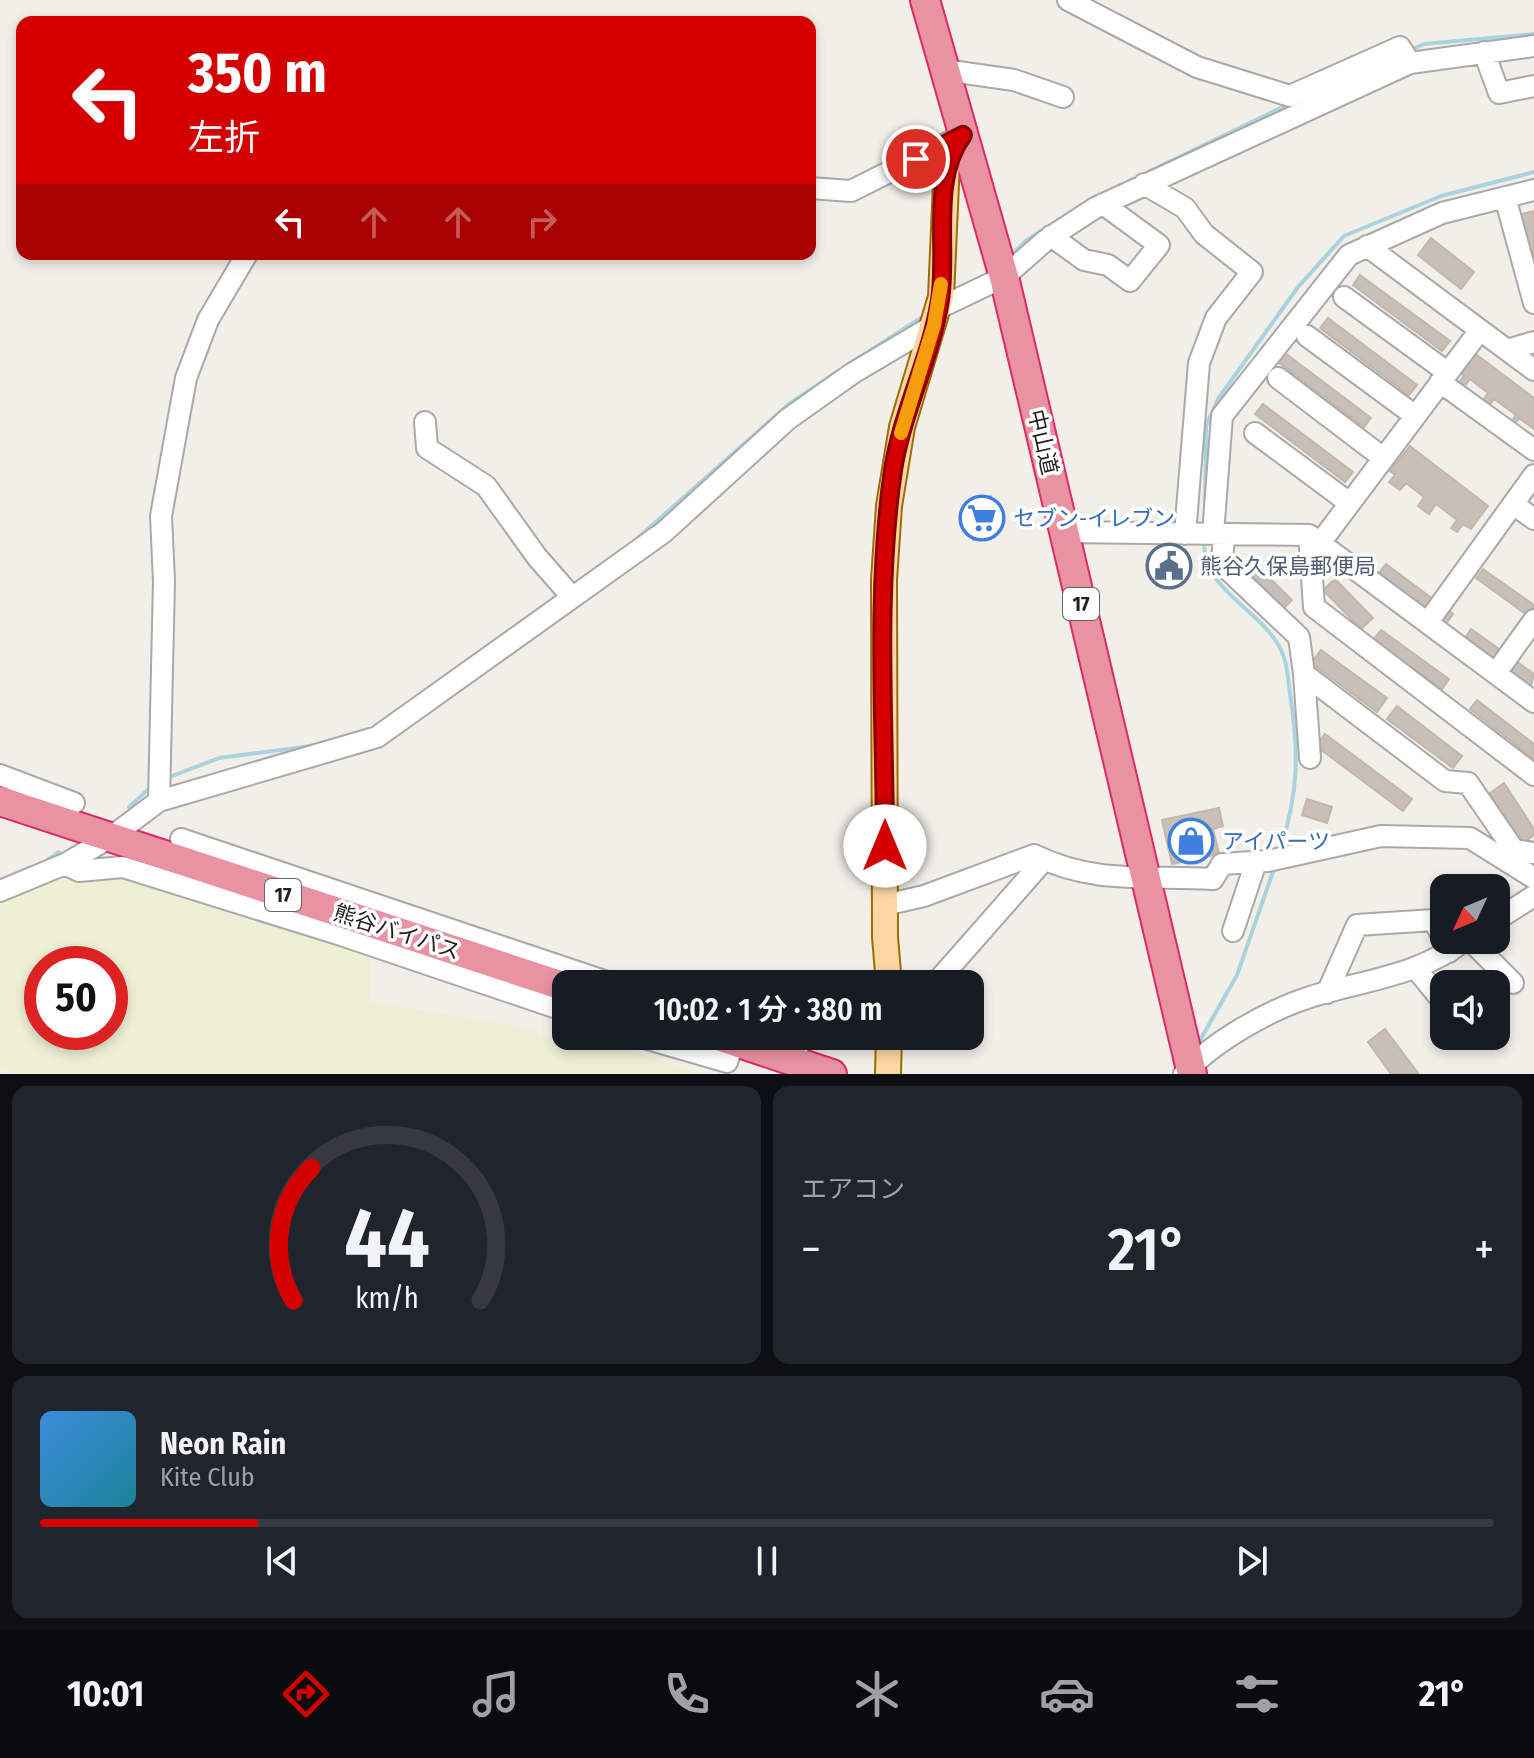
<!DOCTYPE html>
<html lang="ja">
<head>
<meta charset="utf-8">
<style>
	:root { --surface:#171b24; --page:#20242c; --text:#f1f3f6; --muted:#9ea1a6; --line:#363941; --accent:#d40000 }
	body { margin:0; font-family:"Fira Sans Condensed","Noto Sans JP",sans-serif; background:var(--page); color:var(--text); height:100vh; display:flex; flex-direction:column; font-size:30px; white-space:nowrap }
	* { box-sizing:border-box; margin:0 }
	p { font-size:26px; color:var(--muted) }
	.icon { flex:none; width:44px; height:44px; fill:none; stroke:currentColor; stroke-width:2; stroke-linecap:round; stroke-linejoin:round }
	.map { position:relative; height:1074px; overflow:hidden }
	.sheet { display:flex; flex-direction:column; gap:12px; padding:12px; background:#0d0f14; flex:1 }
	.sheet>* { flex:none }
	.guide { position:absolute; left:16px; top:16px; width:800px; height:244px; border-radius:16px; box-shadow:0 4px 12px #0003; background:#d40000; color:#fff; overflow:hidden }
	.needle { width:52px; rotate:226deg }
	.controls { position:absolute; left:1430px; top:874px; display:grid; gap:16px }
	.controls a { display:grid; place-items:center; width:80px; height:80px; border-radius:16px; background:var(--surface); box-shadow:0 4px 12px #0003; font-size:40px }
	.speed { position:absolute; left:24px; top:946px; display:flex; gap:16px; font-size:40px; font-weight:700; text-align:center }
	.speed>* { display:grid; place-content:center; width:104px; height:104px; border-radius:50%; background:var(--surface); box-shadow:0 4px 12px #0003; line-height:1 }
	.speed .limit { border:12px solid #d22; background:#fff; color:#111 }
	.pin { position:absolute; display:grid; place-items:center; width:68px; height:68px; color:#fff; margin:-34px; border:4px solid #fff; border-radius:50%; box-shadow:0 2px 8px #0007 }
	.me { position:absolute; width:88px; margin:-44px; rotate:0deg; stroke-linejoin:round; filter:drop-shadow(0 0 6px #0008) }
	.turn { display:flex; align-items:center; gap:28px; height:168px; padding:0 40px; font-size:36px }
	.turn .icon { width:104px; height:104px; stroke-width:2.5 }
	.turn b { display:block; font-size:56px; line-height:68px }
	.lanes { display:flex; align-items:center; height:76px; padding:0 40px; background:#0003; justify-content:center; gap:40px; direction:ltr }
	.lanes .off { opacity:.35 }
	.big { font-size:60px; font-weight:600; line-height:1.1 }
	.sheet .tile { flex:1; display:flex; flex-direction:column; justify-content:center; gap:12px; min-width:0; padding:0 28px; border-radius:16px; background:var(--page) }
	.sheet .dial { align-items:center; gap:0 }
	.dial svg { height:208px; overflow:visible; fill:none; stroke:var(--line); stroke-width:7; stroke-linecap:round; text-anchor:middle }
	.dial text { fill:var(--text); stroke:none }
	.song { display:flex; align-items:center; gap:24px }
	.cover { width:96px; height:96px; border-radius:12px; background:linear-gradient(135deg,hsl(210 70% 55%),hsl(190 70% 35%)) }
	.played { height:8px; border-radius:4px; background:linear-gradient(90deg,var(--accent) 15%,var(--line) 15%) }
	.keys { display:flex; justify-content:space-around; direction:ltr }
	.heat { display:flex; justify-content:space-between; align-items:center; font-size:44px; direction:ltr }
	.sheet .tiles { flex:1; display:grid; gap:12px; grid-template-columns:1fr 1fr }
	.tile:last-child { grid-column:span 2 }
	.trip { position:absolute; left:552px; top:970px; width:432px; height:80px; border-radius:16px; background:var(--surface); box-shadow:0 4px 12px #0003; font-weight:600; line-height:80px; text-align:center }
	.tab-bar { display:flex; height:128px; justify-content:space-around; align-items:center; background:#090b0e; color:var(--muted) }
	.tab-bar .icon { width:56px; height:56px }
	.tab-bar .selected { color:var(--accent) }
	.tab-bar b { font-size:36px; color:var(--text) }
	.map>svg:first-child { display:block }
	.farmland { fill:#eef0d5; fill-rule:evenodd }
	.lines { fill:none; stroke-linecap:round; stroke-linejoin:round }
	.stream { stroke:#aad3df; stroke-width:4 }
	.building { fill:#c7bfb8; stroke:#c4b6ab; stroke-width:2 }
	.minor-casing { stroke:#a9a9a9; stroke-width:24 }
	.major-casing { stroke:#a06b00; stroke-width:28 }
	.highway-casing { stroke:#dc2a67; stroke-width:32 }
	.minor { stroke:#fff; stroke-width:20 }
	.major { stroke:#fcd6a4; stroke-width:24 }
	.highway { stroke:#e892a2; stroke-width:28 }
	.route-casing { stroke:#8a0000; stroke-width:20 }
	.route { stroke:#d40000; stroke-width:14 }
	.slow { stroke:#f59e0b; stroke-width:14 }
	.labels { text-anchor:middle; dominant-baseline:central; stroke-width:7; stroke-linejoin:round; paint-order:stroke }
	.shield { fill:#fff; stroke:#646464; stroke-width:2 }
	.shield-label { font-size:20px; font-weight:bold; fill:#222 }
	.street-label { font-size:22px; fill:#222; stroke:#fff }
	.shop-label { font-size:22px; fill:#366cbe; stroke:#fff; text-anchor:start }
	.service-label { font-size:22px; fill:#4e5e75; stroke:#fff; text-anchor:start }
</style>
</head>
<body>
<div class="map">
<svg width="1534" height="1074" viewBox="0 0 1534 1074">
	<rect width="100%" height="100%" fill="#f2efe9"/>
	<path class="farmland" d="M106 870 370 954V1002L520 1026 568 1045 581 1036H591L699 1074H19L0 1068V902L59 874ZM42 964H110V1032H42Z"/>
	<g class="lines">
		<path class="stream" d="M1410 50 1424 44 1534 34
			M1142 175 1289 104
			M1010 256 1027 240 1084 204
			M854 361 927 314
			M1205 515 1206 426 1218 399 1298 287 1344 236 1441 196 1534 172
			M1204 539C1202 590 1257 607 1279 646 1287 660 1288 678 1290 693 1299 752 1299 792 1280 850
			M632 543 789 404 840 370
			M521 622 559 595
			M167 778 219 758 318 745
			M129 807 152 786
			M45 862 59 852
			M1198 1044 1237 975 1275 866"/>
	</g>
	<path class="building" d="M1534 211V274L1518 215Z
		M1431 238 1474 272 1461 289 1418 255Z
		M1360 275 1450 341 1442 351 1353 285Z
		M1328 318 1417 385 1409 395 1320 328Z
		M1281 350 1371 418 1364 427 1274 359Z
		M1473 352 1534 398V429L1519 418 1514 426 1510 423 1516 415 1494 399 1487 409 1480 404 1488 393 1470 379 1464 387 1458 384 1464 376 1459 372Z
		M1263 404 1353 472 1345 482 1255 414Z
		M1410 446 1488 506 1471 529 1463 524 1457 532 1451 528 1457 520 1436 504 1429 514 1418 506 1424 497 1406 483 1400 490 1389 482 1395 475 1390 471Z
		M991 496 999 532 973 540 965 503Z
		M1161 549 1180 550 1183 582H1160Z
		M1252 561 1292 600 1284 608 1245 568Z
		M1386 564 1453 614 1446 624 1379 573Z
		M1483 569 1534 605V620L1476 578Z
		M1335 579 1373 618 1361 629 1323 590Z
		M1471 629 1534 674 1531 686 1465 638Z
		M1381 630 1449 679 1442 689 1373 640Z
		M1321 650 1387 698 1377 712 1311 663Z
		M1477 700 1534 744V759L1470 709Z
		M1397 706 1462 756 1453 768 1387 719Z
		M1325 734 1412 799 1403 811 1316 746Z
		M1504 783 1534 829V835L1523 843 1489 794Z
		M1307 799 1332 807 1327 823 1302 815Z
		M1219 808 1223 826 1213 829 1219 854 1172 864 1162 820Z
		M1385 1029 1418 1073 1417 1074H1391L1368 1042Z"/>
	<g class="lines">
		<g class="minor-casing">
			<path id="minor" d="M1068 0 1197 67 1290 96 1400 47 1410 63
				M1484 52 1499 93 1534 86
				M944 70 1014 80 1063 97
				M1144 184 1185 208 1204 234 1252 272 1216 318 1199 363 1185 534
				M810 188 851 191 963 135
				M1505 197 1534 303
				M1051 236 1084 260 1108 265 1130 281 1159 245 1103 204
				M1344 297 1447 372
				M939 308 1004 277 1046 240 1095 208 1410 63 1534 46
				M1480 330 1534 370
				M1307 336 1414 415
				M1507 350 1534 342
				M1278 378 1382 457
				M1440 382 1534 450
				M425 422 427 448 486 486 537 557 572 597
				M1255 433 1348 502
				M1513 504 1534 519
				M1064 532 1309 535 1534 702
				M1213 534 1222 416 1349 255 1442 213 1534 190
				M1224 535 1222 564 1299 637 1304 674 1445 781 1468 783 1514 850 1534 853
				M1309 535 1314 607 1534 775
				M1320 543 1480 330 1367 246
				M1428 622 1534 475
				M1496 673 1534 620
				M1304 674 1310 758
				M0 775 74 803
				M159 801 164 581 161 516 186 378 208 320 247 254
				M181 839 613 984
				M65 864 79 871 123 867 338 934 566 1011
				M0 891 65 864 111 837 159 801 377 737 664 532 788 419 853 373 934 325
				M885 905 924 896 1034 855C1096 885 1147 875 1213 879L1222 864 1268 861 1381 836 1470 838 1534 878
				M1496 920 1534 896
				M1233 931 1256 862
				M1470 940 1513 983
				M1417 970 1444 1003
				M935 984 1044 860
				M1327 993 1357 925 1434 920 1449 952
				M637 1036 727 1062 734 1041
				M772 1036 799 1045
				M1184 1074C1212 1042 1269 1010 1310 997 1364 980 1419 976 1465 940"/>
		</g>
		<g class="major-casing">
			<path id="major" d="M889 984 885 937 884 580 889 506 902 427 941 297 947 161 963 135
				M888 1074 889 1036"/>
		</g>
		<g class="highway-casing">
			<path id="highway" d="M925 0 1004 277 1192 1074
				M0 801 566 987
				M718 1036 832 1074"/>
		</g>
		<use href="#minor" class="minor"/>
		<use href="#major" class="major"/>
		<use href="#highway" class="highway"/>
	</g>
	<g class="lines">
		<g class="route-casing">
			<path id="route" d="M885 846C885 722 875 594 893 470 902 412 931 358 940 300 948 248 930 179 963 135L916 159"/>
		</g>
		<use href="#route" class="route"/>
		<path class="slow" d="M901 433 934 325 941 284"/>
	</g>
	<defs>
		<g id="supermarket-ring" transform="scale(2.3)"><circle r="9.5" fill="#fff" stroke="#3f7fe0" stroke-width="1.5"/><path d="M-6-5.5h2.5l.6 2H6L4.5 2H-2.5L-4.4-4H-6ZM-1.5 3.2a1.3 1.3 0 1 0 .1 0ZM3 3.2a1.3 1.3 0 1 0 .1 0Z" fill="#3f7fe0"/></g>
		<g id="civic-ring" transform="scale(2.3)"><circle r="9.5" fill="#fff" stroke="#5c6f8a" stroke-width="1.5"/><path d="M-.6-6.5H3V-4.5H.6V-3L4-1V1h2V6H-6V1h2V-1L-.6-3ZM-1.2 2.5V6h2.4V2.5Z" fill="#5c6f8a"/></g>
		<g id="shop-ring" transform="scale(2.3)"><circle r="9.5" fill="#fff" stroke="#3f7fe0" stroke-width="1.5"/><path d="M-5-2.5h2.3a2.7 3.5 0 0 1 5.4 0H5L5.5 6h-11ZM-1.5-2.5h3a1.5 2.3 0 0 0-3 0Z" fill="#3f7fe0"/></g>
	</defs>
	<g fill-rule="evenodd">
		<use href="#supermarket-ring" x="982" y="518"/>
		<use href="#civic-ring" x="1169" y="566"/>
		<use href="#shop-ring" x="1191" y="841"/>
	</g>
	<g class="labels">
		<g class="shield">
			<rect x="1063" y="588" width="36" height="32" rx="6"/>
			<rect x="265" y="879" width="36" height="32" rx="6"/>
		</g>
		<g class="shield-label">
			<text x="1081" y="604">17</text>
			<text x="283" y="895">17</text>
		</g>
		<g class="street-label">
			<text transform="translate(1043 442) rotate(77)">中山道</text>
			<text transform="translate(397 932) rotate(18)">熊谷バイパス</text>
		</g>
		<g class="shop-label">
			<text x="1013" y="518">セブン-イレブン</text>
			<text x="1222" y="841">アイパーツ</text>
		</g>
		<g class="service-label">
			<text x="1200" y="566">熊谷久保島郵便局</text>
		</g>
	</g>
</svg>
<div class="controls">
<a><svg class="needle" viewBox="-14 -14 28 28"><path d="M0-13l5 13h-10z" fill="#e53935"/><path d="M0 13l5-13h-10z" fill="#9ea1a6"/></svg></a>
<a><svg class="icon" aria-label="sound" viewBox="0 0 24 24"><path d="M4 9h4l5-4v14l-5-4H4zM17 9q2 3 0 6"/></svg></a>
</div>
<div class="speed"><div class="limit">50</div></div>
<div class="pin" style="left:916px;top:159px;background:#d93025"><svg class="icon" aria-label="arrive" viewBox="0 0 24 24"><path d="M6 21V4h12l-3 4 3 4H6"/></svg></div>
<svg class="me" style="left:885px;top:846px" viewBox="-20 -20 40 40"><circle r="19" fill="#fff"/><path d="M0-13L10 11 0 6-10 11z" fill="#d40000"/></svg>
<div class="trip">10:02 · 1 分 · 380 m</div>
<div class="guide">
<div class="turn"><svg class="icon" aria-label="left" viewBox="0 0 24 24"><path d="M17 20v-9H6M10 6l-5 5 5 5"/></svg><div><b>350 m</b>左折</div></div>
<div class="lanes"><svg class="icon" aria-label="left" viewBox="0 0 24 24"><path d="M17 20v-9H6M10 6l-5 5 5 5"/></svg><svg class="icon off" aria-label="ahead" viewBox="0 0 24 24"><path d="M12 20V5M6 11l6-6 6 6"/></svg><svg class="icon off" aria-label="ahead" viewBox="0 0 24 24"><path d="M12 20V5M6 11l6-6 6 6"/></svg><svg class="icon off" aria-label="right" viewBox="0 0 24 24"><path d="M7 20v-9h11M14 6l5 5-5 5"/></svg></div>
</div>
</div>
<section class="sheet">
<div class="tiles">
<div class="tile dial"><svg viewBox="0 0 100 80">
<path d="M14 69A42 42 0 1 1 86 69"/>
<path d="M14 69A42 42 0 0 1 21 18" stroke="#d40000"/>
<text x="50" y="56" font-size="32" font-weight="700">44</text>
<text x="50" y="72" font-size="11">km/h</text>
</svg></div>
<div class="tile"><p>エアコン</p>
<div class="heat"><a>−</a><b class="big">21°</b><a>+</a></div>
</div>
<div class="tile">
<div class="song"><i class="cover"></i><div><b>Neon Rain</b><p>Kite Club</p></div></div>
<div class="played"></div>
<div class="keys"><svg class="icon" aria-label="previous" viewBox="0 0 24 24"><path d="M18 5L8 12l10 7zM5 5v14"/></svg><svg class="icon" aria-label="pause" viewBox="0 0 24 24"><path d="M8 5v14M16 5v14"/></svg><svg class="icon" aria-label="next" viewBox="0 0 24 24"><path d="M6 5l10 7-10 7zM19 5v14"/></svg></div>
</div>
</div>
</section>
<nav class="tab-bar">
<b>10:01</b>
<svg class="icon selected" aria-label="directions" viewBox="0 0 24 24"><path d="M12 3l9 9-9 9-9-9zM9 14v-3h6M13 9l2 2-2 2"/></svg>
<svg class="icon" aria-label="music" viewBox="0 0 24 24"><path d="M9 18V5l10-2v13"/><circle cx="6" cy="18" r="3"/><circle cx="16" cy="16" r="3"/></svg>
<svg class="icon" aria-label="phone" viewBox="0 0 24 24"><path d="M5 4h4l2 5-3 2q2 4 5 5l2-3 5 2v4C11 20 4 13 5 4z"/></svg>
<svg class="icon" aria-label="climate" viewBox="0 0 24 24"><path d="M12 3v18M4 7l16 10M4 17L20 7"/></svg>
<svg class="icon" aria-label="car" viewBox="0 0 24 24"><path d="M5 17H2v-5l4-1 3-4h7l3 4 3 1v5h-3M9 17h6M6 11h13"/><circle cx="7" cy="17" r="2"/><circle cx="17" cy="17" r="2"/></svg>
<svg class="icon" aria-label="filters" viewBox="0 0 24 24"><path d="M4 7h16M4 17h16"/><circle cx="9" cy="7" r="2"/><circle cx="15" cy="17" r="2"/></svg>
<b>21°</b>
</nav>
</body>
</html>
